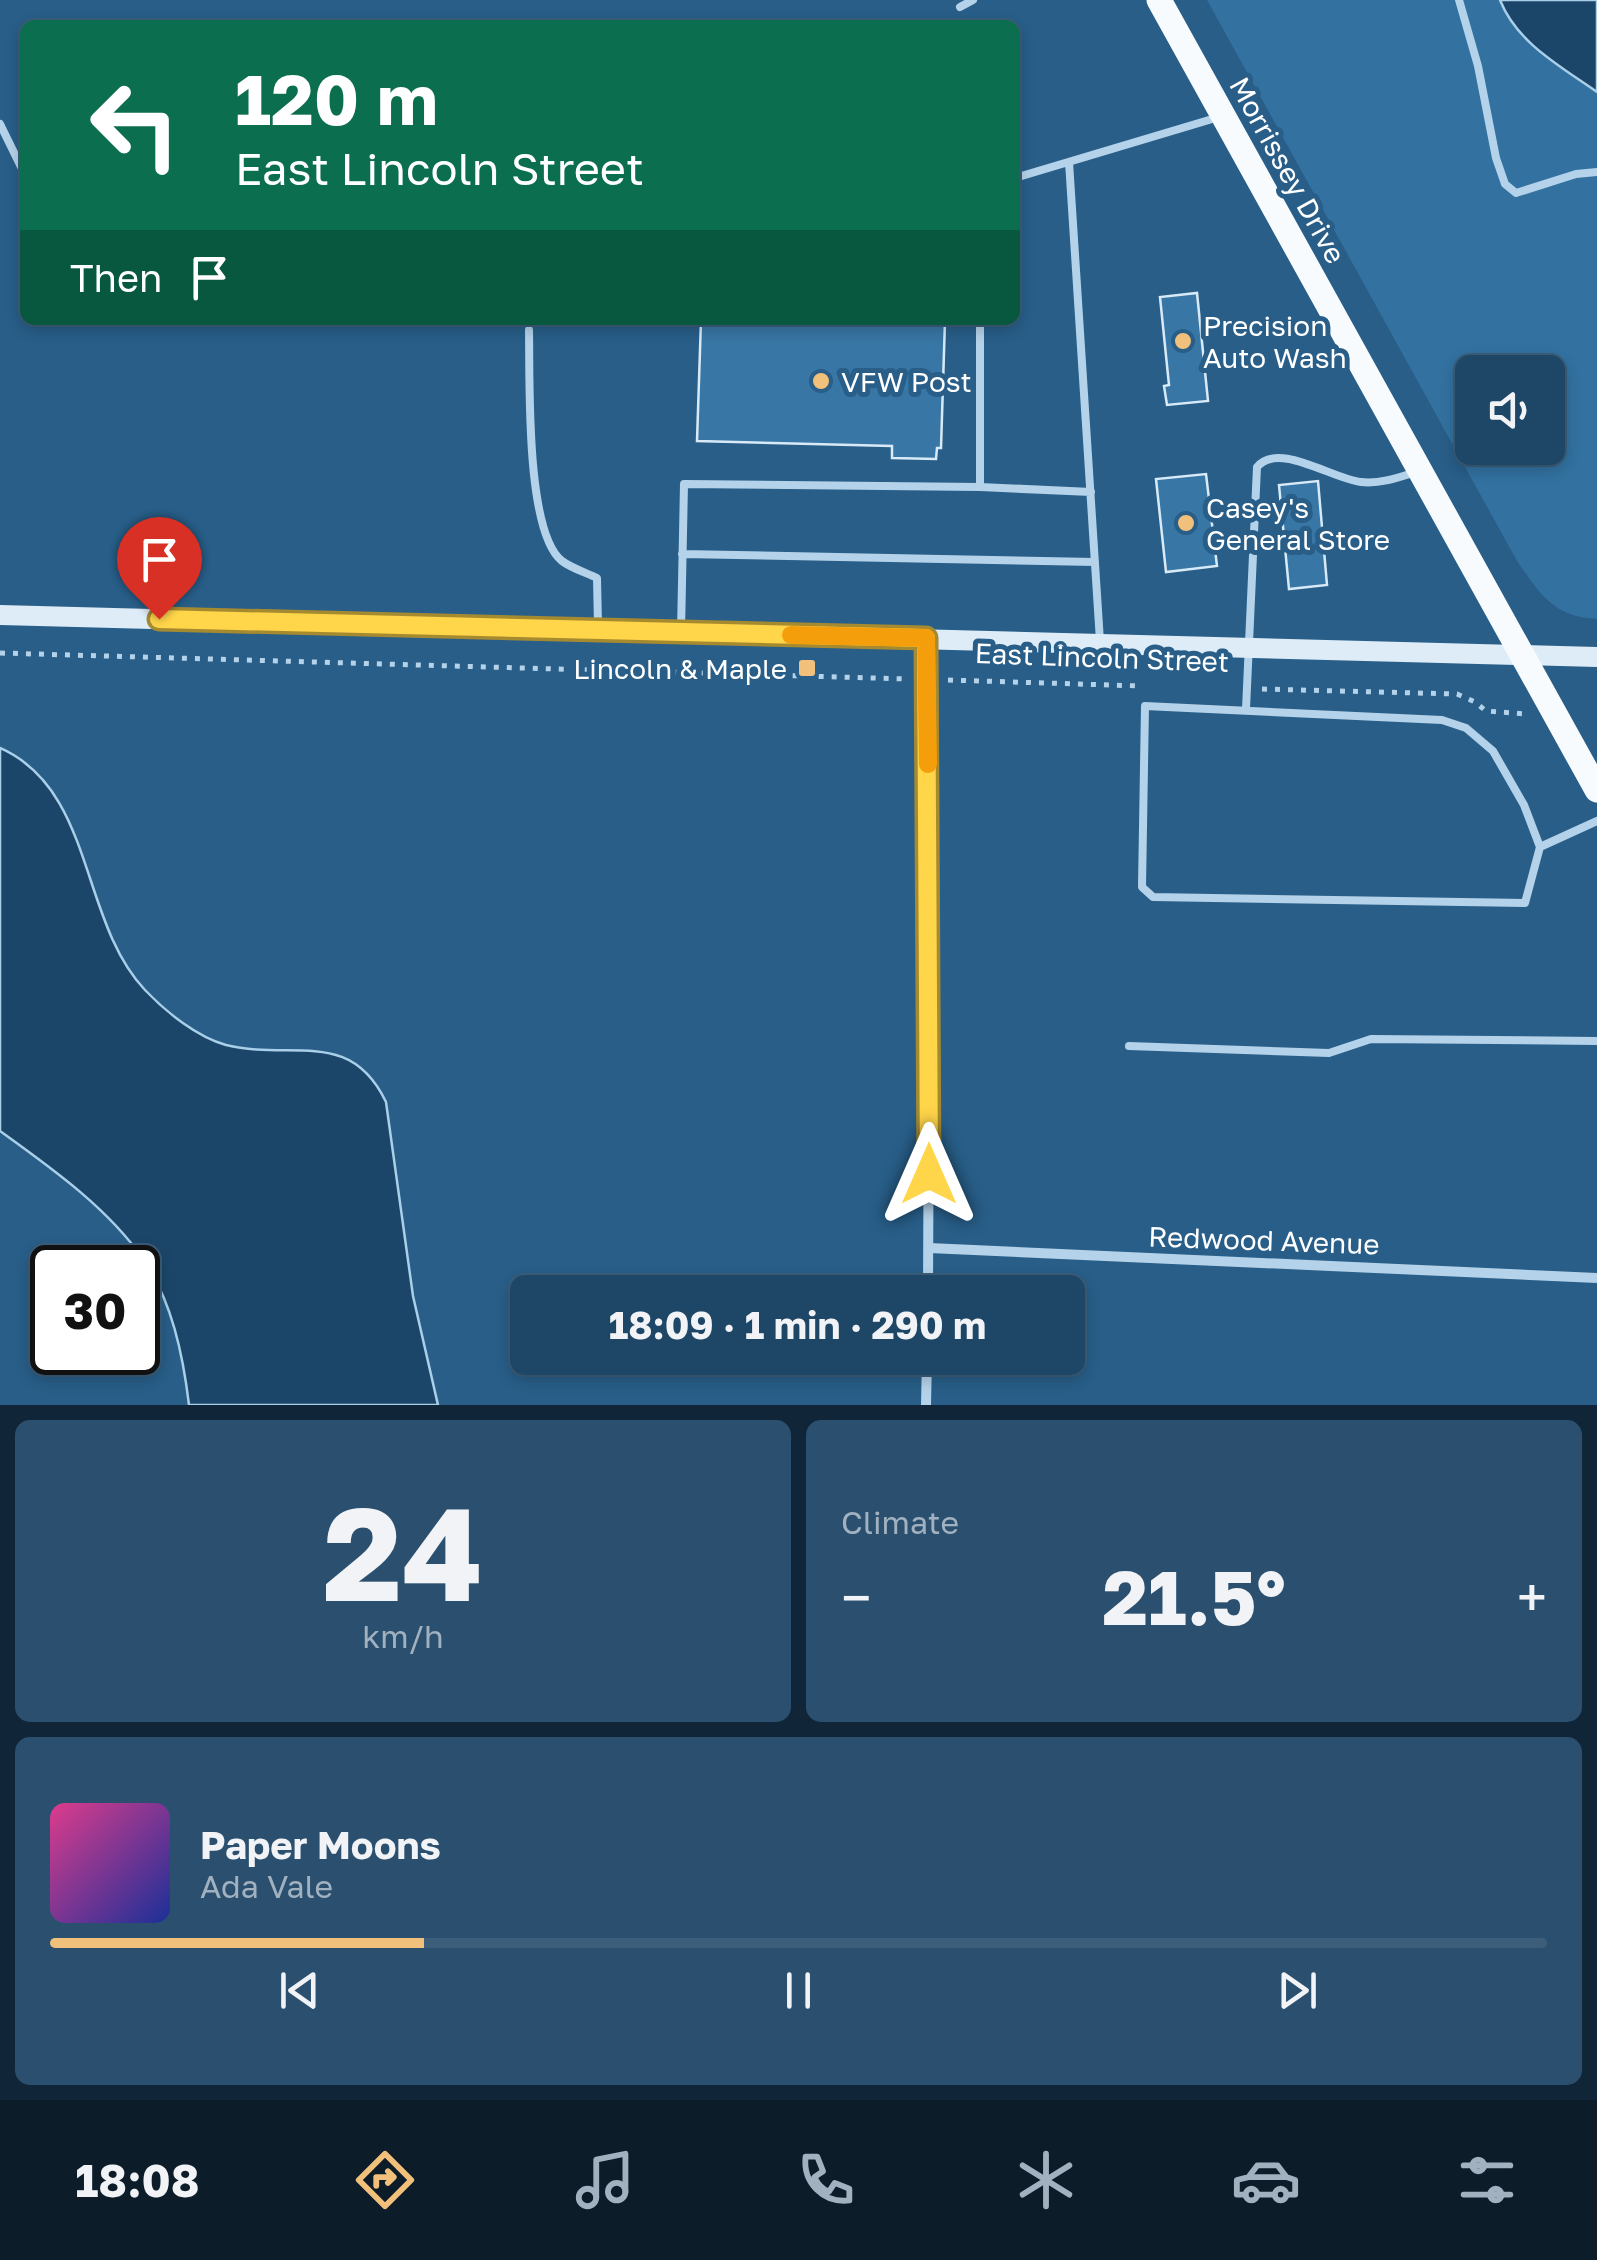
<!DOCTYPE html>
<html lang="en">
<head>
<meta charset="utf-8">
<style>
	:root { --surface:#1e4666; --page:#2b506f; --text:#f1f3f6; --muted:#a1b1bf; --line:#3c5e7a; --accent:#f1c07a }
	body { margin:0; font-family:"Golos Text",sans-serif; background:var(--page); color:var(--text); height:100vh; display:flex; flex-direction:column; font-size:38px; white-space:nowrap }
	* { box-sizing:border-box; margin:0 }
	p { font-size:32px; color:var(--muted) }
	.icon { flex:none; width:55px; height:55px; fill:none; stroke:currentColor; stroke-width:2; stroke-linecap:round; stroke-linejoin:round }
	.map { position:relative; height:1405px; overflow:hidden }
	.drawer { display:flex; flex-direction:column; gap:15px; padding:15px; background:#102638; flex:1 }
	.drawer>* { flex:none }
	.hud { position:absolute; left:20px; top:20px; width:1000px; height:305px; border-radius:15px; box-shadow:0 5px 15px #0003,0 0 0 2px var(--line); background:#0b6e4f; color:#fff; overflow:hidden }
	.controls { position:absolute; left:1455px; top:355px; display:grid; gap:20px }
	.controls a { display:grid; place-items:center; width:110px; height:110px; border-radius:15px; background:var(--surface); box-shadow:0 5px 15px #0003,0 0 0 2px var(--line); font-size:50px }
	.speed { position:absolute; left:30px; top:1245px; display:flex; gap:20px; font-size:50px; font-weight:700; text-align:center }
	.speed>* { display:grid; place-content:center; width:130px; height:130px; border-radius:50%; background:var(--surface); box-shadow:0 5px 15px #0003,0 0 0 2px var(--line); line-height:1 }
	.speed .limit { border:5px solid #111; border-radius:15px; background:#fff; color:#111 }
	.pin { position:absolute; display:grid; place-items:center; width:85px; height:85px; color:#fff; margin:-102px -42px; border-radius:50% 50% 50% 0; rotate:-45deg; box-shadow:0 0 10px #0007 }
	.pin .icon { rotate:45deg }
	.me { position:absolute; width:110px; margin:-55px; rotate:0deg; stroke-linejoin:round; filter:drop-shadow(0 0 8px #0008) }
	.turn { display:flex; align-items:center; gap:35px; height:210px; padding:0 50px; font-size:45px }
	.turn .icon { width:130px; height:130px; stroke-width:2.5 }
	.turn b { display:block; font-size:70px; line-height:85px }
	.then { display:flex; align-items:center; height:95px; padding:0 50px; background:#0003; gap:20px; font-size:38px }
	.big { font-size:75px; font-weight:700; line-height:1.1 }
	.drawer .widget { flex:1; display:flex; flex-direction:column; justify-content:center; gap:15px; min-width:0; padding:0 35px; border-radius:15px; background:var(--page) }
	.drawer .dial { align-items:center; gap:0 }
	.dial b { font-size:130px; line-height:1 }
	.song { display:flex; align-items:center; gap:30px }
	.cover { width:120px; height:120px; border-radius:15px; background:linear-gradient(135deg,hsl(330 70% 55%),hsl(230 70% 35%)) }
	.played { height:10px; border-radius:5px; background:linear-gradient(90deg,var(--accent) 25%,var(--line) 25%) }
	.keys { display:flex; justify-content:space-around; direction:ltr }
	.heat { display:flex; justify-content:space-between; align-items:center; font-size:55px; direction:ltr }
	.drawer .tiles { flex:1; display:grid; gap:15px; grid-template-columns:1fr 1fr }
	.widget:last-child { grid-column:span 2 }
	.trip { position:absolute; left:510px; top:1275px; width:575px; height:100px; border-radius:15px; background:var(--surface); box-shadow:0 5px 15px #0003,0 0 0 2px var(--line); font-weight:700; line-height:100px; text-align:center }
	.dock { display:flex; height:160px; justify-content:space-around; align-items:center; background:#0c1c29; color:var(--muted) }
	.dock .icon { width:70px; height:70px }
	.dock .current { color:var(--accent) }
	.dock b { font-size:45px; color:var(--text) }
	.map>svg:first-child { display:block }
	.green { fill:#3271a0; fill-rule:evenodd }
	.water { fill:#1c4669; stroke:#a9cfe9; stroke-width:2.5 }
	.building { fill:#3876a5; stroke:#d8eaf7; stroke-width:2.5 }
	.lines { fill:none; stroke-linecap:round; stroke-linejoin:round }
	.path { stroke:#b4d2e9; stroke-width:5; stroke-dasharray:5 8; stroke-linecap:butt }
	.lane { stroke:#b4d2e9; stroke-width:8 }
	.street { stroke:#b4d2e9; stroke-width:10 }
	.secondary { stroke:#deecf8; stroke-width:20 }
	.primary { stroke:#f7fbfe; stroke-width:25 }
	.route-casing { stroke:#a68a30; stroke-width:25 }
	.route { stroke:#ffd54a; stroke-width:18 }
	.slow { stroke:#f59e0b; stroke-width:18 }
	.poi-dot { fill:#f1c07a; stroke:#285e88; stroke-width:4 }
	.labels { text-anchor:middle; dominant-baseline:central; stroke-width:10; stroke-linejoin:round; paint-order:stroke }
	.street-label { font-size:28px; fill:#fff; stroke:#285e88 }
	.poi-label { font-size:28px; fill:#fff; stroke:#285e88; text-anchor:start }
</style>
</head>
<body>
<div class="map">
<svg width="1597" height="1405" viewBox="0 0 1597 1405">
	<rect width="100%" height="100%" fill="#285e88"/>
	<path class="green" d="M1207 0H1597V619C1553 617 1540 594 1517 561ZM1472 372H1548V448H1472Z"/>
	<path class="water" d="M1500 0H1597V92C1560 66 1517 43 1500 0Z
		M0 748C95 790 79 920 145 990 166 1012 197 1037 226 1045 292 1061 350 1027 386 1102L413 1296 438 1405H189C183 1355 172 1301 143 1259 108 1208 50 1167 0 1131Z"/>
	<path class="building" d="M1197 293 1208 401 1167 405 1164 386 1169 385 1160 297Z
		M701 320H945L941 448H937L936 459 892 458V446L697 441Z
		M1206 474 1217 566 1166 572 1156 479Z
		M1318 481 1327 585 1289 589 1279 485Z"/>
	<g class="lines">
		<path class="path" d="M0 653 907 679
			M948 680 1142 686
			M1262 689 1457 694 1475 702 1486 711 1526 714"/>
		<path class="lane" d="M1459 0 1478 66 1496 158 1505 184 1516 193 1576 174 1597 172
			M960 7 973 0
			M0 124 25 175
			M1069 162 1100 641
			M1015 178 1219 117
			M529 330C530 377 525 532 562 561 571 568 587 573 597 578L598 626
			M980 487V320
			M682 554 1095 562
			M681 632 684 484 980 487 1091 492
			M1145 706 1442 720 1466 728 1493 751 1524 805 1540 847 1525 903 1153 897 1142 887Z
			M1246 709 1257 467C1279 441 1332 479 1361 482 1380 484 1397 478 1416 472
			M1540 847 1597 821
			M1129 1046 1329 1053 1371 1039 1597 1041"/>
		<path class="street" d="M926 639 930 842 928 1292
			M929 1248 1597 1278
			M926 1405 927 1358"/>
		<path class="secondary" d="M0 615 1597 657"/>
		<path class="primary" d="M1159 0C1306 263 1450 527 1597 790"/>
	</g>
	<g class="lines">
		<g class="route-casing">
			<path id="route" d="M159 619 926 638 929 1174"/>
		</g>
		<use href="#route" class="route"/>
		<path class="slow" d="M791 635 926 638 928 764"/>
	</g>
	<g class="poi-dot">
		<circle cx="1183" cy="341" r="10"/>
		<circle cx="821" cy="381" r="10"/>
		<circle cx="1186" cy="523" r="10"/>
		<rect x="797" y="658" width="20" height="20" rx="5"/>
	</g>
	<g class="labels">
		<g class="street-label">
			<text transform="translate(1288 170) rotate(61)">Morrissey Drive</text>
			<text transform="translate(1102 657) rotate(2)">East Lincoln Street</text>
			<text transform="translate(1264 1240) rotate(2)">Redwood Avenue</text>
		</g>
		<g class="poi-label">
			<text x="1203" y="325">Precision<tspan x="1203" dy="32">Auto Wash</tspan></text>
			<text x="841" y="381">VFW Post</text>
			<text x="1206" y="507">Casey's<tspan x="1206" dy="32">General Store</tspan></text>
			<text x="787" y="668" text-anchor="end">Lincoln &amp; Maple</text>
		</g>
	</g>
</svg>
<div class="controls">
<a><svg class="icon" aria-label="sound" viewBox="0 0 24 24"><path d="M4 9h4l5-4v14l-5-4H4zM17 9q2 3 0 6"/></svg></a>
</div>
<div class="speed"><div class="limit">30</div></div>
<div class="pin" style="left:159px;top:619px;background:#d93025"><svg class="icon" aria-label="arrive" viewBox="0 0 24 24"><path d="M6 21V4h12l-3 4 3 4H6"/></svg></div>
<svg class="me" style="left:929px;top:1174px" viewBox="-20 -20 40 40"><path d="M0-17L14 15 0 8-14 15z" fill="#ffd54a" stroke="#fff" stroke-width="4"/></svg>
<div class="trip">18:09 · 1 min · 290 m</div>
<div class="hud">
<div class="turn"><svg class="icon" aria-label="left" viewBox="0 0 24 24"><path d="M17 20v-9H6M10 6l-5 5 5 5"/></svg><div><b>120 m</b>East Lincoln Street</div></div>
<div class="then">Then<svg class="icon" aria-label="arrive" viewBox="0 0 24 24"><path d="M6 21V4h12l-3 4 3 4H6"/></svg></div>
</div>
</div>
<section class="drawer">
<div class="tiles">
<div class="widget dial"><b>24</b><p>km/h</p></div>
<div class="widget"><p>Climate</p>
<div class="heat"><a>−</a><b class="big">21.5°</b><a>+</a></div>
</div>
<div class="widget">
<div class="song"><i class="cover"></i><div><b>Paper Moons</b><p>Ada Vale</p></div></div>
<div class="played"></div>
<div class="keys"><svg class="icon" aria-label="previous" viewBox="0 0 24 24"><path d="M18 5L8 12l10 7zM5 5v14"/></svg><svg class="icon" aria-label="pause" viewBox="0 0 24 24"><path d="M8 5v14M16 5v14"/></svg><svg class="icon" aria-label="next" viewBox="0 0 24 24"><path d="M6 5l10 7-10 7zM19 5v14"/></svg></div>
</div>
</div>
</section>
<nav class="dock">
<b>18:08</b>
<svg class="icon current" aria-label="directions" viewBox="0 0 24 24"><path d="M12 3l9 9-9 9-9-9zM9 14v-3h6M13 9l2 2-2 2"/></svg>
<svg class="icon" aria-label="music" viewBox="0 0 24 24"><path d="M9 18V5l10-2v13"/><circle cx="6" cy="18" r="3"/><circle cx="16" cy="16" r="3"/></svg>
<svg class="icon" aria-label="phone" viewBox="0 0 24 24"><path d="M5 4h4l2 5-3 2q2 4 5 5l2-3 5 2v4C11 20 4 13 5 4z"/></svg>
<svg class="icon" aria-label="climate" viewBox="0 0 24 24"><path d="M12 3v18M4 7l16 10M4 17L20 7"/></svg>
<svg class="icon" aria-label="car" viewBox="0 0 24 24"><path d="M5 17H2v-5l4-1 3-4h7l3 4 3 1v5h-3M9 17h6M6 11h13"/><circle cx="7" cy="17" r="2"/><circle cx="17" cy="17" r="2"/></svg>
<svg class="icon" aria-label="filters" viewBox="0 0 24 24"><path d="M4 7h16M4 17h16"/><circle cx="9" cy="7" r="2"/><circle cx="15" cy="17" r="2"/></svg>
</nav>
</body>
</html>
